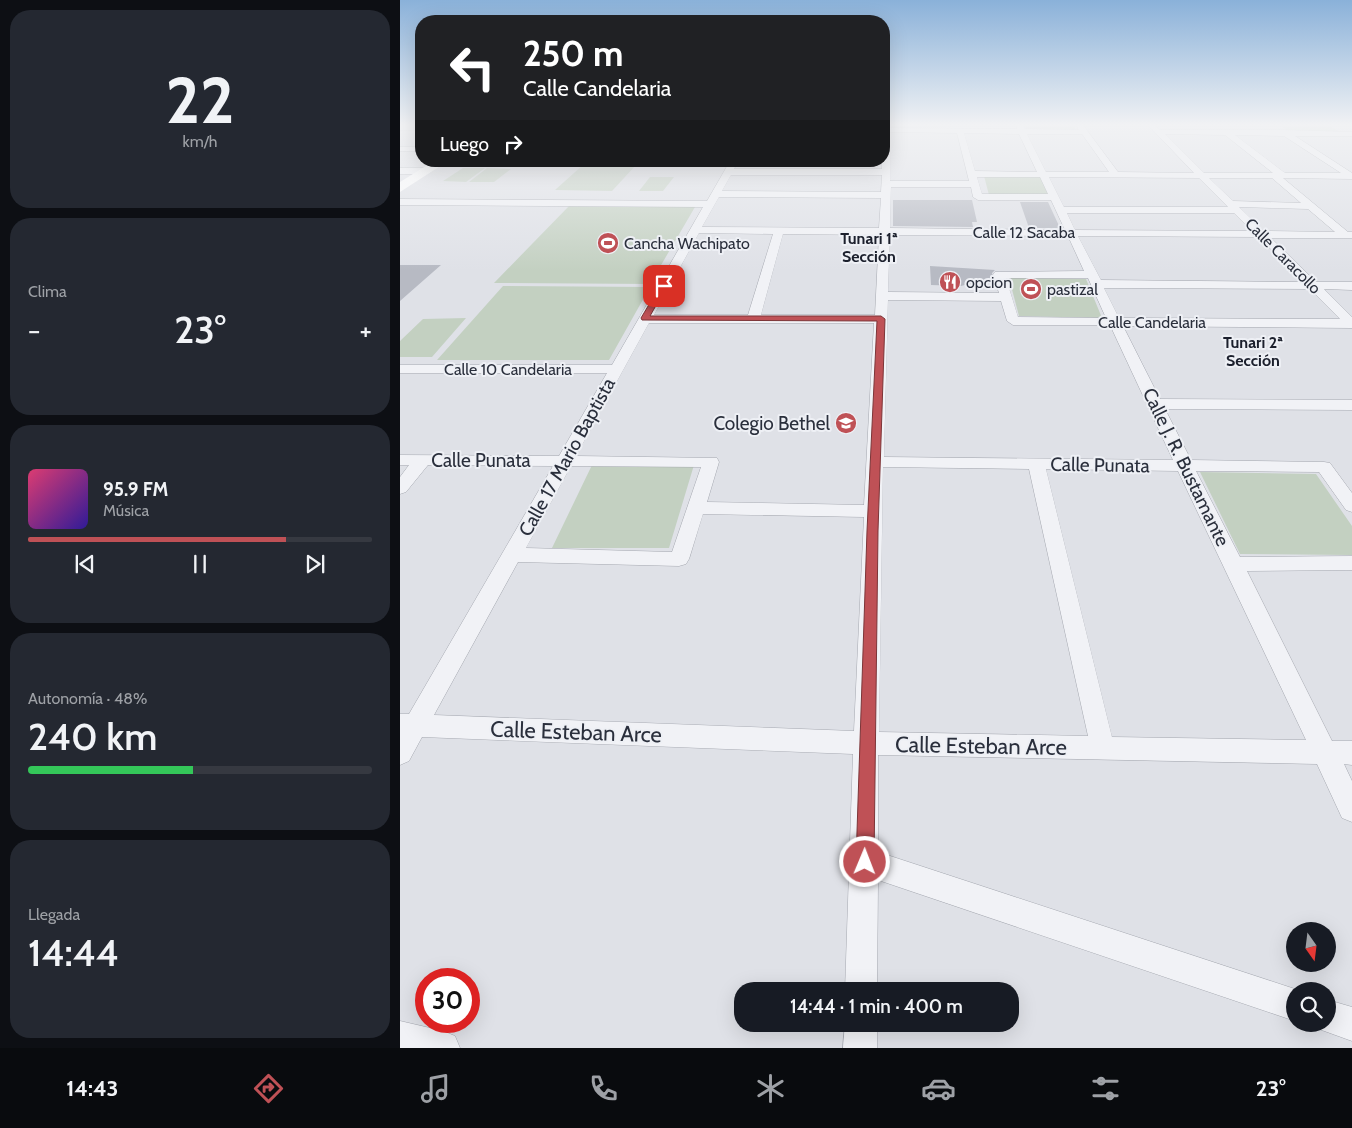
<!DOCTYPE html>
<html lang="es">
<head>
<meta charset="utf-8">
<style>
	:root { --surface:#171b24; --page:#242831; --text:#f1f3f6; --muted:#9ea1a6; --line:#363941; --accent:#bf5156 }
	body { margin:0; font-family:Cabin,sans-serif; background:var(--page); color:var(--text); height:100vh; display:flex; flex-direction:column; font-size:19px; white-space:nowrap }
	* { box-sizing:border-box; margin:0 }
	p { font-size:16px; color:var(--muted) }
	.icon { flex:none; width:28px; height:28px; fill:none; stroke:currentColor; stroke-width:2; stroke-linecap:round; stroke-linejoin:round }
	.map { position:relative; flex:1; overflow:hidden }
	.side { display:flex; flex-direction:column; gap:10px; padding:10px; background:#0d0f14; width:400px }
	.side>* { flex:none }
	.banner { position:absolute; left:15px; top:15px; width:475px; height:152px; border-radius:20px; box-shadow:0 5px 20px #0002; background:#202124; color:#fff; overflow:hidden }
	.needle { width:32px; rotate:166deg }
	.tools { position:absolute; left:886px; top:922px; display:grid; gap:10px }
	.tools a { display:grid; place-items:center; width:50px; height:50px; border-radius:50%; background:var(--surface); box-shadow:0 5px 20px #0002; font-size:25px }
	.speed { position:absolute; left:15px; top:968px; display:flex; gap:10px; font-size:25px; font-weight:700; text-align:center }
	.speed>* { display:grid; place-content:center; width:65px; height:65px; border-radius:50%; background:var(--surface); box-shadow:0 5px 20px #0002; line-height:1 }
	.speed .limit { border:8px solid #d22; background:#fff; color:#111 }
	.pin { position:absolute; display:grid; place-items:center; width:42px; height:42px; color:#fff; margin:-21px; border-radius:10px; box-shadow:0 2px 8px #0006 }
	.me { position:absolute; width:55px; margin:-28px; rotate:1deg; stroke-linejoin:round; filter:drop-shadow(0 0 4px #0008) }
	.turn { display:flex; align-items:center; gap:18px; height:105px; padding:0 25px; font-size:22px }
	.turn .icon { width:65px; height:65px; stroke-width:2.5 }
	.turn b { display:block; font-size:35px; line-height:42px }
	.then { display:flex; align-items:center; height:48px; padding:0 25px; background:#0003; gap:10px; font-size:19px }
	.big { font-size:38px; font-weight:600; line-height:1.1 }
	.side .widget { flex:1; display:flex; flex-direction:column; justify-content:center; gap:8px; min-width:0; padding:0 18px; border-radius:20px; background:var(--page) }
	.side .dial { align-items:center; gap:0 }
	.dial b { font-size:65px; line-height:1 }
	.song { display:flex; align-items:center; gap:15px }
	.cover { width:60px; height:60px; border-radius:8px; background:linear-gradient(135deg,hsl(340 70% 55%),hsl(250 70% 35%)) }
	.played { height:5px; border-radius:2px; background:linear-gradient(90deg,var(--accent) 75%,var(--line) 75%) }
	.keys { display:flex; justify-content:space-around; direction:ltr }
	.heat { display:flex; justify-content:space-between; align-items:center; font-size:28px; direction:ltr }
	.charge { height:8px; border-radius:4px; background:linear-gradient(90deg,#34c759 48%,var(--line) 0) }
	.trip { position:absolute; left:334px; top:982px; width:285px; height:50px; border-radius:20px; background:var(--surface); box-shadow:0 5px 20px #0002; font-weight:600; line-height:50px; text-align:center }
	.menu { display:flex; height:80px; justify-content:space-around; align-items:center; background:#090b0e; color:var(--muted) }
	.menu .icon { width:35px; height:35px }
	.menu .active { color:var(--accent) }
	.menu b { font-size:22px; color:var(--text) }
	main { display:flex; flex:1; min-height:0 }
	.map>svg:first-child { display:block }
	.green { fill:#c3d0c1 }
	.building { fill:#b7bac3 }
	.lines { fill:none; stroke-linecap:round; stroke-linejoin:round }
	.street-casing { stroke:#a5a8b0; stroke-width:1 }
	.street { fill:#f1f2f6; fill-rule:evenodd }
	.secondary { fill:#fff; fill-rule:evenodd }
	.route { fill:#bf5156; stroke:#7c3538 }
	.labels { text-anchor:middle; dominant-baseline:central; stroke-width:4; stroke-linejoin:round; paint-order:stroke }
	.far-street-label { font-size:16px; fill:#2a2f3c; stroke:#eef0f5 }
	.far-neighbourhood-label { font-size:16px; font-weight:bold; fill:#1c202d; stroke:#eef0f5 }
	.far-poi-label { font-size:16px; fill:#2a2f3c; stroke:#eef0f5; text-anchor:start }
	.poi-label { font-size:19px; fill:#2a2f3c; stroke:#eef0f5; text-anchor:end }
	.street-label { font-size:19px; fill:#2a2f3c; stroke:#eef0f5 }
	.near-street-label { font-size:22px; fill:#2a2f3c; stroke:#eef0f5 }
</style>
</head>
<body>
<main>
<section class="side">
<div class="widget dial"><b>22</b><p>km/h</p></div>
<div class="widget"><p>Clima</p>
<div class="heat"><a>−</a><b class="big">23°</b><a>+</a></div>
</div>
<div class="widget">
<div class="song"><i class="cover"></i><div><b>95.9 FM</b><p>Música</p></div></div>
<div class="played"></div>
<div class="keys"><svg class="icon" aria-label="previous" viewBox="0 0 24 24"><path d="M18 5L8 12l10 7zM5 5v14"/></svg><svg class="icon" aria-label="pause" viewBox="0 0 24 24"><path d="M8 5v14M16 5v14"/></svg><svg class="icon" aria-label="next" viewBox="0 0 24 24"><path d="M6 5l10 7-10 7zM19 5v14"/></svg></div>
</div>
<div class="widget"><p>Autonomía · 48%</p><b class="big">240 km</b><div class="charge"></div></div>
<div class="widget"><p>Llegada</p><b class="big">14:44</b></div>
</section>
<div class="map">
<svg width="952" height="1048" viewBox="0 0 952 1048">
	<rect width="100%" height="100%" fill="#dfe1e7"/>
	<path class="green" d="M624 125H672L676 129H627Z
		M879 125H928L942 133H891Z
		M184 164 236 165 212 191 155 190Z
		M63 168H85L66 182 43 181Z
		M87 168 111 169 94 182H69Z
		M584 176H641L649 195H589Z
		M250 177H274L263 191H239Z
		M170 205H291L295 207 250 284 94 283Z
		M609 278 686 279 702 318 619 316Z
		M103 286 250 287 209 360H37Z
		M66 318 32 357H0V341L23 319Z
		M192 465H294L269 548H152Z
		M800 472 916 474 952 526V555L840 554Z"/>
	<path class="building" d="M493 200H572L577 222H572L573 227 493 226Z
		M620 202H648L660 228H629Z
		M0 265H41L0 301Z
		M530 266 595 270 592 273V278L561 286 531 285Z"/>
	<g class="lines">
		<g class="street-casing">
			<path id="street" d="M484 125H489L490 128 617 129 616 125H622L625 129 679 130 676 125H683L718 172 794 173 748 125H755L760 130H884L952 132V136H895L952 173V179L883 178 948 232H952V238H871L916 282H952V290L924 289 952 317V328L723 326 760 399 952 400V410L765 409 791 460 924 462 930 463 952 493V512L946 510 919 472 796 471 840 557 952 556V570L847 571 932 741H952V765L944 764 952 781V822L942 818 917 764 478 755V852L895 989 901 991H895V1021L478 880 477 991H445L453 754 22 737 9 761 0 765V714H9L153 466 28 465 6 492 0 494V477L9 465H0V455L159 456 207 373H0V365H212L303 207 0 205V199L307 201 330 161H338L334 169H482V161H484ZM490 132 557 133 569 181H490ZM564 133 619 134 637 172 575 171ZM627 134H682L709 172H646ZM765 134 825 135 873 173H804ZM835 135 884 136 941 173H885ZM331 175H482L481 192 322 191ZM577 177H640L648 194H582ZM649 177 799 178 828 207H664ZM809 178H872L901 203 833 201ZM491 187H571L573 197 578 200H651L665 230 490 228ZM319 197 481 198 479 228 302 227ZM839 207 908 209 935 232 864 231ZM667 213H834L852 231 675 230ZM299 233 373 234 348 315H254ZM383 234 479 235 475 315H361ZM490 235 668 236 684 271 595 272 593 274 599 293 488 292ZM678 236 859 237 903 282 701 280ZM606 278H688L706 318 618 317ZM704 288 910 289 940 319 719 318ZM488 300 601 301 607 321 613 325H710L773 460 484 457ZM249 323H474L464 505 307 502 319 462 317 458 176 456ZM171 466 301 467 272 552 126 548ZM483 467 629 469 688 736 479 732ZM646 469 778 471 906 740 712 737ZM303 514 464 517 454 731 34 715 118 562 279 566 286 564 289 559Z
				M0 126H21V130H0Z
				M0 147H21V151H0Z
				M0 168H26L30 171 26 174H0Z
				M928 1000 952 1007V1041L916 1028 915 1024H928Z
				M0 1021 43 1031 55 1036 60 1048H0Z
				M445 1024H477V1048H443Z"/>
		</g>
		<use href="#street" class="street"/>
		<path class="secondary" d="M34 161H48L0 192V182Z"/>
	</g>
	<linearGradient id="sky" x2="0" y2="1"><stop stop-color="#8ab1d9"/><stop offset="0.46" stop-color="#f1f2f4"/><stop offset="1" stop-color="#f1f2f4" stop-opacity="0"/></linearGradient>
	<rect width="952" height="271" fill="url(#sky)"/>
	<path class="route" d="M264 283 267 286 250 316H481L485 319 478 531 474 862 471 868 465 871 459 868 456 862 467 531 477 321 242 320 241 318 260 286Z"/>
	<defs>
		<g id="stadium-disc" transform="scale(1.125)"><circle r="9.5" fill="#bf5156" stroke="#eef0f5"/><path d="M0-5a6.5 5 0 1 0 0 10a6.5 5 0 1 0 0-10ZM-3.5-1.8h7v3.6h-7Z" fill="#fff"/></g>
		<g id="restaurant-disc" transform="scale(1.125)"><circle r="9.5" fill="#bf5156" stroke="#eef0f5"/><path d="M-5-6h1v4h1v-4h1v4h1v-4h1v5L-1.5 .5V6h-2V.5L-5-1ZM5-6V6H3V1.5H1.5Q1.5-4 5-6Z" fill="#fff"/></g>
		<g id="school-disc" transform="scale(1.125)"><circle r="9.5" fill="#bf5156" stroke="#eef0f5"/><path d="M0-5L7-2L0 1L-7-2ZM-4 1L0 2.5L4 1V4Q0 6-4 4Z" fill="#fff"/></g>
	</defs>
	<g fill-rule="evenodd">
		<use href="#stadium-disc" x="208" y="243"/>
		<use href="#restaurant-disc" x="550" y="282"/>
		<use href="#stadium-disc" x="631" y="289"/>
		<use href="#school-disc" x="446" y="423"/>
	</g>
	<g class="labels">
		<g class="far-street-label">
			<text x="624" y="232">Calle 12 Sacaba</text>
			<text transform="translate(883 256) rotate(45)">Calle Caracollo</text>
			<text x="752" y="322">Calle Candelaria</text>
			<text x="108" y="369">Calle 10 Candelaria</text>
		</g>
		<g class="far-neighbourhood-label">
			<text x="469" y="238">Tunari 1ª<tspan x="469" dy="18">Sección</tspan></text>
			<text x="853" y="342">Tunari 2ª<tspan x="853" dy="18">Sección</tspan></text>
		</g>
		<g class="far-poi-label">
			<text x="224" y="243">Cancha Wachipato</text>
			<text x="566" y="282">opcion</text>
			<text x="647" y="289">pastizal</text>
		</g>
		<g class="poi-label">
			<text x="430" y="423">Colegio Bethel</text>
		</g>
		<g class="street-label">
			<text transform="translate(167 457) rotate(-61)">Calle 17 Mario Baptista</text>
			<text x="81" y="460">Calle Punata</text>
			<text transform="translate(700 465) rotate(1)">Calle Punata</text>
			<text transform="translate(786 467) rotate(64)">Calle J. R. Bustamante</text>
		</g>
		<g class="near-street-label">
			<text transform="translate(176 732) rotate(2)">Calle Esteban Arce</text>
			<text transform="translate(581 746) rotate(1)">Calle Esteban Arce</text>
		</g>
	</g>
</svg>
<div class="tools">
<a><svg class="needle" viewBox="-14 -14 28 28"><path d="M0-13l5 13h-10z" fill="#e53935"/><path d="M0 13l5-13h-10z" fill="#9ea1a6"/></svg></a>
<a><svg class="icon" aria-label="search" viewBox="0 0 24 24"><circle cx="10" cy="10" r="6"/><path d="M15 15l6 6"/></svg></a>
</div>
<div class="speed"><div class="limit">30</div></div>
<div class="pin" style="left:264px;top:286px;background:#d93025"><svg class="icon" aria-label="arrive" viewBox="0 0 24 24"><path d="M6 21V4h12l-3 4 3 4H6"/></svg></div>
<svg class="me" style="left:465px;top:862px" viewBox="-20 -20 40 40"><circle r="17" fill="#bf5156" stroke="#fff" stroke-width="3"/><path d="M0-11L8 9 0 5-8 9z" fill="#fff"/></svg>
<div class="trip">14:44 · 1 min · 400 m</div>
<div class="banner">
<div class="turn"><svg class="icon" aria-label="left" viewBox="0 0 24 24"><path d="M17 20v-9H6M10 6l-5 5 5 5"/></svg><div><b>250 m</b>Calle Candelaria</div></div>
<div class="then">Luego<svg class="icon" aria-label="right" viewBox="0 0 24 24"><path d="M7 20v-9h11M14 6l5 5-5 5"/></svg></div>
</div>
</div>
</main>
<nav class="menu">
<b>14:43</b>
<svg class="icon active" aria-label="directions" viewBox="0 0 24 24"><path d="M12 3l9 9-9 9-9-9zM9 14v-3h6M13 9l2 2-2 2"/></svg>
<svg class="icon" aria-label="music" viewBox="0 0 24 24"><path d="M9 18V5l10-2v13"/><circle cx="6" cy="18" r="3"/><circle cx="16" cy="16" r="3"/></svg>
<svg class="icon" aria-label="phone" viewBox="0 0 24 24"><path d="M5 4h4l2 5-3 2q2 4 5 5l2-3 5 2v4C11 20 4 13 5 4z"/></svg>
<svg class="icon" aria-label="climate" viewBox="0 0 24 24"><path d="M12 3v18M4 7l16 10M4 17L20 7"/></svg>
<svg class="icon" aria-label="car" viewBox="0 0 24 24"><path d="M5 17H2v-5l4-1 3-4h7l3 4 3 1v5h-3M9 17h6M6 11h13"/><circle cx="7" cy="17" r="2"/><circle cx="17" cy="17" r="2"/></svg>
<svg class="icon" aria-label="filters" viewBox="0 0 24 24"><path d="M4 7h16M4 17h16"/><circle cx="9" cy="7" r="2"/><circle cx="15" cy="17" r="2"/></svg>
<b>23°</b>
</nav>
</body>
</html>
